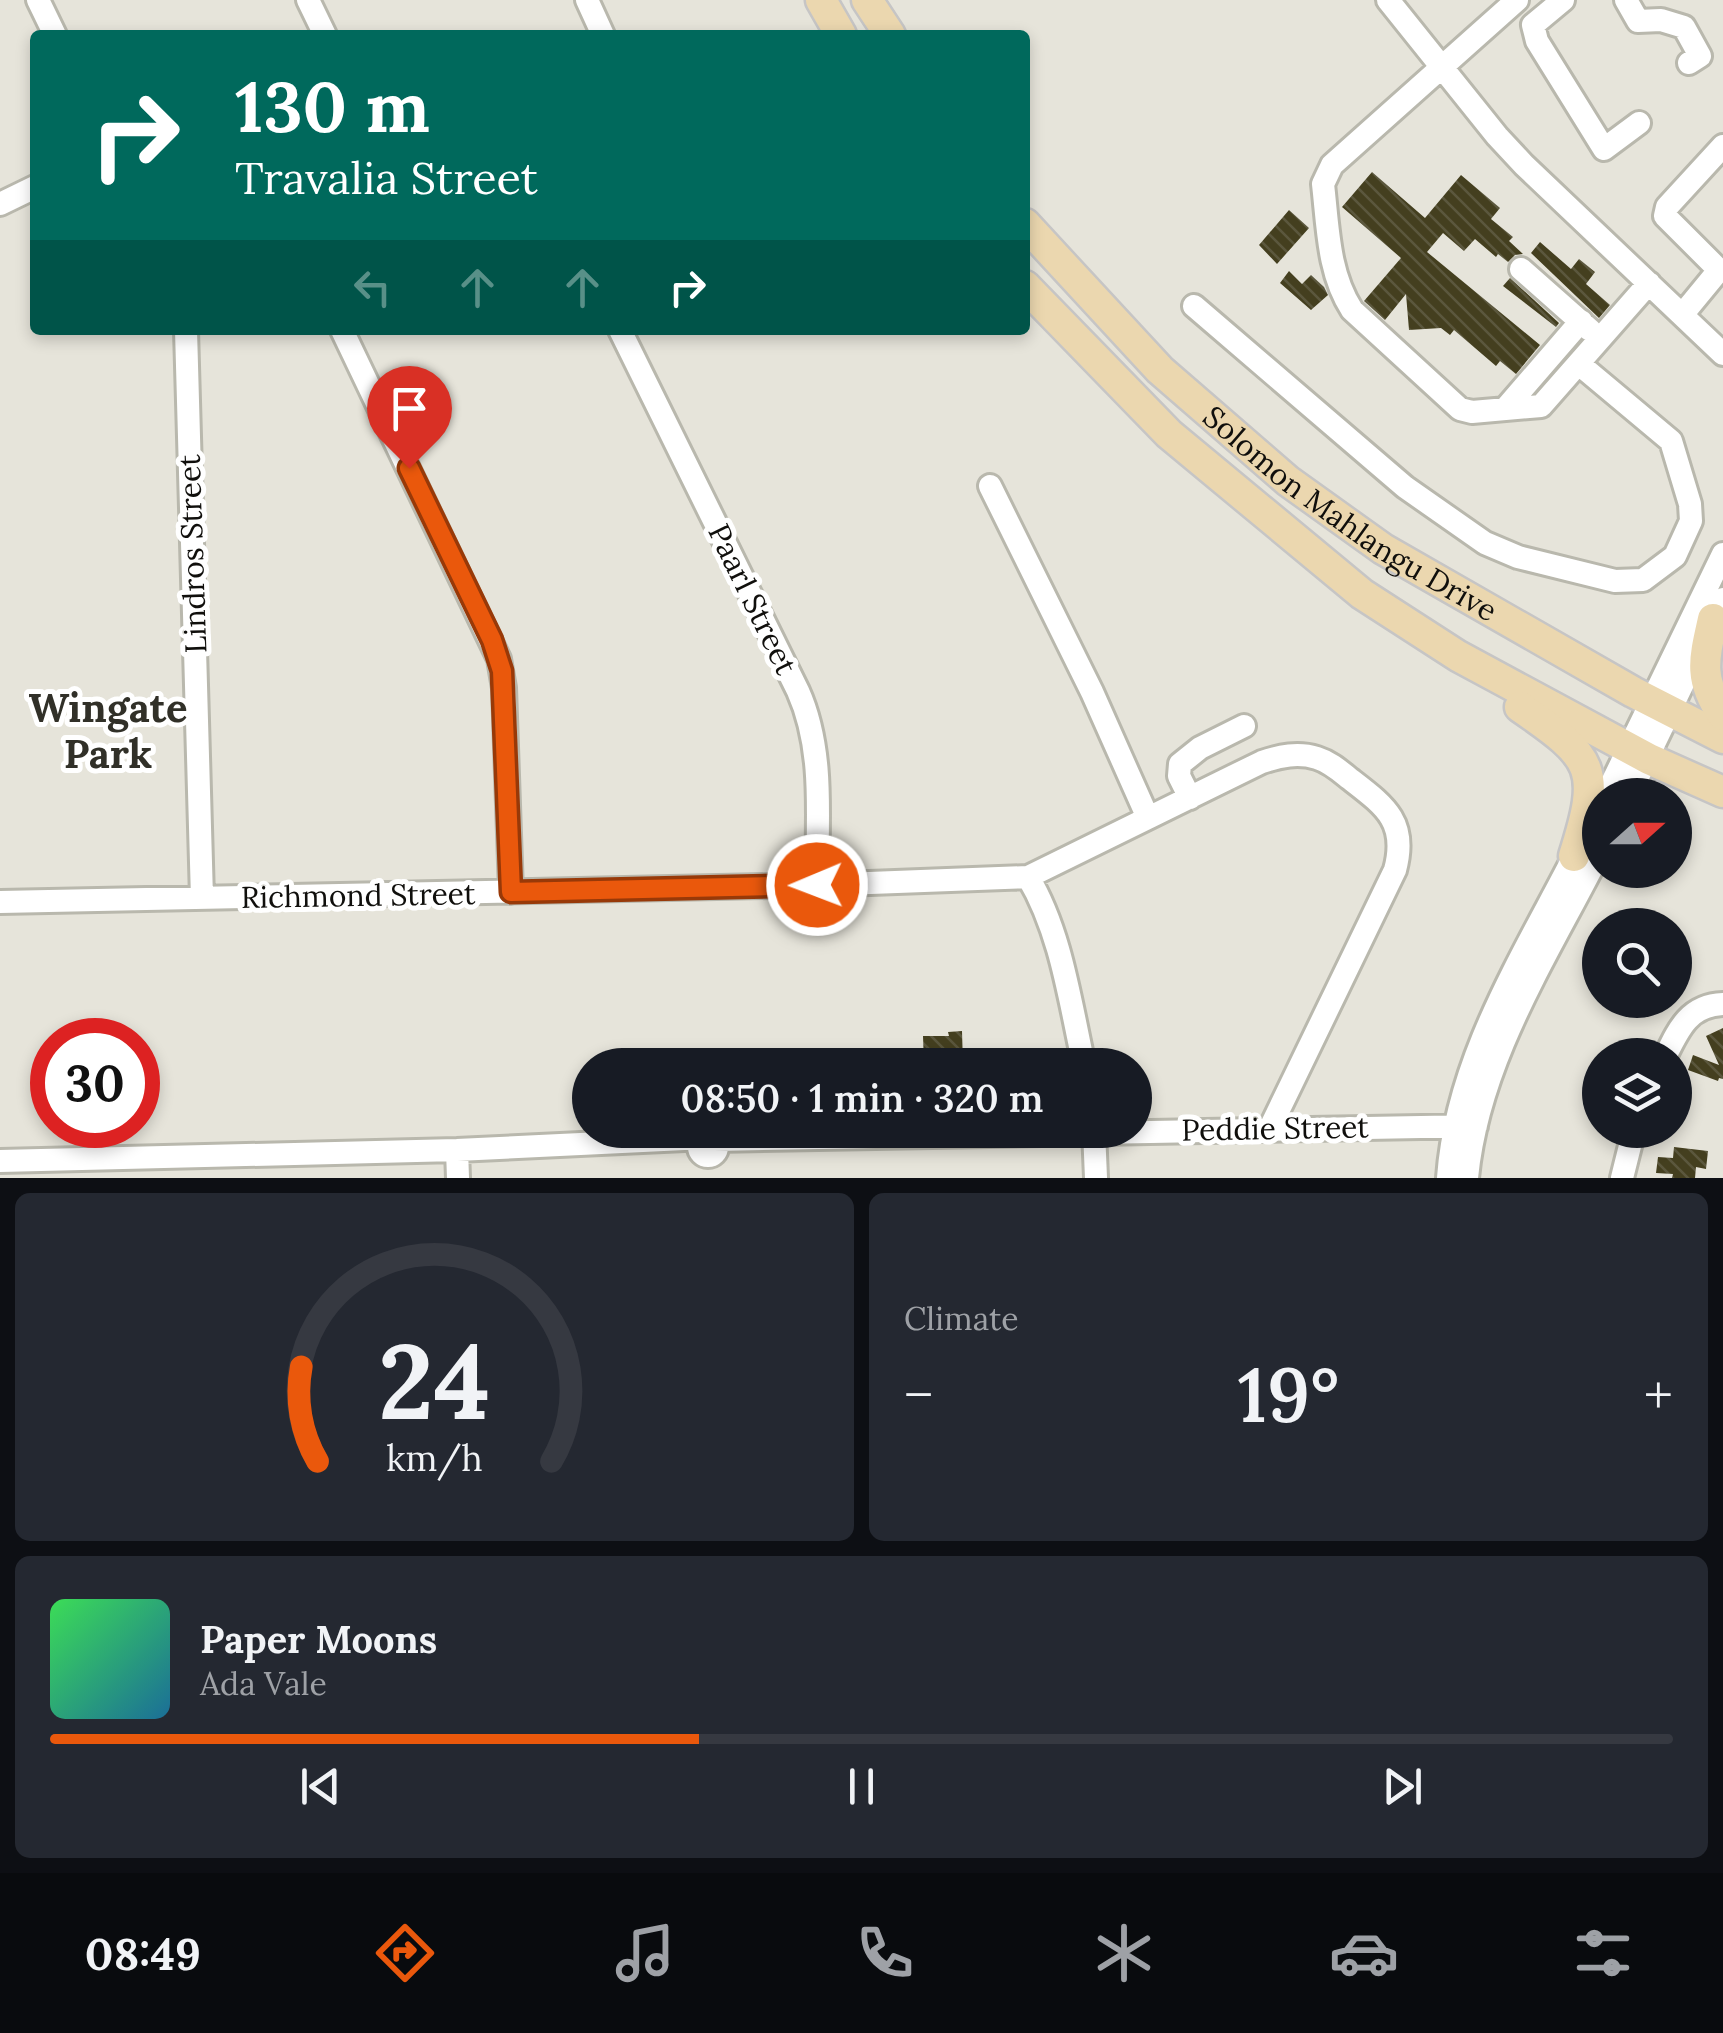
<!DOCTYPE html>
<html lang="en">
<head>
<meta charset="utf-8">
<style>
	:root { --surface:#171b24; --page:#242831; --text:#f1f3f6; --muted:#9ea1a6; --line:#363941; --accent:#ea580c }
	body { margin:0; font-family:Lora,serif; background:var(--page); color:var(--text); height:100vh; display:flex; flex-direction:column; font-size:38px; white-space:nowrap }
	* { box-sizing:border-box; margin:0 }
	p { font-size:32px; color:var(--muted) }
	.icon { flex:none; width:55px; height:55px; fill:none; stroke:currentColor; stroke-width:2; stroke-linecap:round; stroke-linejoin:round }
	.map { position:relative; height:1178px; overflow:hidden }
	.details { display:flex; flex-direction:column; gap:15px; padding:15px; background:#0d0f14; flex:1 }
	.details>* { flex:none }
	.guide { position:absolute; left:30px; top:30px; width:1000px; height:305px; border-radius:10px; box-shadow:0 5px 15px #0003; background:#00695c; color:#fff; overflow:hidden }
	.needle { width:65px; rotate:69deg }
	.tools { position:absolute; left:1582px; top:778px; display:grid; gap:20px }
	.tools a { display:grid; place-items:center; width:110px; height:110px; border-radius:50%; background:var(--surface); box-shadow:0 5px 15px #0003; font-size:50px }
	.speed { position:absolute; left:30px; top:1018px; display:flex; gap:20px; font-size:50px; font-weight:700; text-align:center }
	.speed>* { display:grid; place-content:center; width:130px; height:130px; border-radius:50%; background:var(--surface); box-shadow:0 5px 15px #0003; line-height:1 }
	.speed .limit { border:15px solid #d22; background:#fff; color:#111 }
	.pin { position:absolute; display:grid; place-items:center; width:85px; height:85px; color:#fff; margin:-102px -42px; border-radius:50% 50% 50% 0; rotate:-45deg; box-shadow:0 0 10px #0007 }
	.pin .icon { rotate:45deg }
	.me { position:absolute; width:110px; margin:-55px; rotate:269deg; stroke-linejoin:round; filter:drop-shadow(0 0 8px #0008) }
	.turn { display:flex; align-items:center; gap:35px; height:210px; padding:0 40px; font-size:45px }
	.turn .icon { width:130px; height:130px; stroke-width:2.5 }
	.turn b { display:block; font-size:70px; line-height:85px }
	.lanes { display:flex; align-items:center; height:95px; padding:0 40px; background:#0003; justify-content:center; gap:50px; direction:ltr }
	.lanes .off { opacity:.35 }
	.big { font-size:75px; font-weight:600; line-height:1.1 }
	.details .tile { flex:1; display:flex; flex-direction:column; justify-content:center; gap:15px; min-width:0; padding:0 35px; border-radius:15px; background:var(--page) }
	.details .dial { align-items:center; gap:0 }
	.dial svg { height:260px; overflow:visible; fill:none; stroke:var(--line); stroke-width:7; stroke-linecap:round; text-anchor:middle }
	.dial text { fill:var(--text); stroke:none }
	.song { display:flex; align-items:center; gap:30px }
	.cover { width:120px; height:120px; border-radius:15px; background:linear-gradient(135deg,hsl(130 70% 55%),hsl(200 70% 35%)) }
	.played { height:10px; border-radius:5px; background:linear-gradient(90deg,var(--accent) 40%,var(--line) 40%) }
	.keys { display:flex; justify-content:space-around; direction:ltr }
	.heat { display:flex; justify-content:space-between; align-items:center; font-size:55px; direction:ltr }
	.details .tiles { flex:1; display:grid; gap:15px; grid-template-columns:1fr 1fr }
	.tile:last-child { grid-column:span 2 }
	.trip { position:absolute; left:572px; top:1048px; width:580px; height:100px; border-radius:50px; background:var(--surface); box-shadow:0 5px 15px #0003; font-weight:600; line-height:100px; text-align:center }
	.menu { display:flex; height:160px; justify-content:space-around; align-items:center; background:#090b0e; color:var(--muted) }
	.menu .icon { width:70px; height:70px }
	.menu .active { color:var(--accent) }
	.menu b { font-size:45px; color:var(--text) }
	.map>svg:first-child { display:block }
	.building { fill:url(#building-back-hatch) }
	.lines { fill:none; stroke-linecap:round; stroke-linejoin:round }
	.minor-casing { stroke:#b9b8ad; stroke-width:28 }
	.major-casing { stroke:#c6c5c5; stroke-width:35 }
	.minor { stroke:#fff; stroke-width:22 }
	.major { stroke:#ebd7af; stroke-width:30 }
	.route-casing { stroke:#983908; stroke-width:25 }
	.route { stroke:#ea580c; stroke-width:18 }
	.labels { text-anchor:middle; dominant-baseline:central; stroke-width:10; stroke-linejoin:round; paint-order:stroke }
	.street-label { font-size:30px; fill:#100f0c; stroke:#fff }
	.district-label { font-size:40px; font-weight:bold; fill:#313028; stroke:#fff }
</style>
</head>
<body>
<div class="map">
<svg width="1723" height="1178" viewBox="0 0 1723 1178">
	<defs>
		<pattern id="building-back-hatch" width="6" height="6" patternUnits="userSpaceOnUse" patternTransform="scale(2.5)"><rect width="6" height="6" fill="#443f1f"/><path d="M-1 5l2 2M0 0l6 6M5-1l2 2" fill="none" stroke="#5b573d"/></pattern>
	</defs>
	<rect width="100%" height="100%" fill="#e6e4da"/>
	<path class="building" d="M1372 172 1425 218 1461 175 1500 208 1491 219 1513 237 1509 241 1523 254 1515 255 1508 262 1498 254 1496 257 1475 239 1464 251 1443 233 1427 252 1540 345 1516 374 1500 361 1496 366 1454 330 1450 335 1441 328 1409 330 1406 294 1385 320 1364 301 1401 258 1342 207Z
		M1289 210 1309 228 1277 264 1259 245Z
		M1540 242 1571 269 1579 259 1595 272 1586 284 1610 305 1599 318 1531 253Z
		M1289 271 1302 284 1311 275 1324 287 1328 295 1311 310 1280 283Z
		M1510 278 1559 323 1556 327 1503 286Z
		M1723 1028V1079L1719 1078 1718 1081 1688 1070 1693 1055 1719 1065 1706 1036Z
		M962 1031 963 1065H924L923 1036H949L948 1032Z
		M1674 1147 1708 1151 1706 1169 1696 1167 1695 1178H1672L1673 1174 1656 1173 1658 1157 1673 1158Z"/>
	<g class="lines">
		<g class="minor-casing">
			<path id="minor" d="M38 0 55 35
				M308 0 325 35
				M587 0 603 35
				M1388 0 1497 136 1524 165 1723 354
				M1517 0 1332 165 1323 184C1328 227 1328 273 1352 310L1460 409 1472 412 1541 406 1649 283
				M1563 0 1533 25 1537 41 1604 149 1639 123
				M1626 0 1638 21 1661 20 1684 27 1700 56 1689 63
				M0 204 35 187
				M1521 269 1590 330
				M1194 306 1405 487 1485 543 1518 557 1615 581 1643 580 1675 556 1691 521 1690 504 1671 441 1579 364
				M1682 315 1719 270 1665 216 1667 207 1723 146
				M186 330 202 898
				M342 330 499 659 504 688 511 892
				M620 330 798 691C825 751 817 821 817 885
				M1505 409 1581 321
				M990 486 1092 692 1148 818
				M1606 795 1723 554
				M1629 795C1661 730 1692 665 1723 599
				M1190 798 1179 776 1180 764 1200 748 1244 726
				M1028 877C1061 932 1070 1002 1084 1065
				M0 902 817 885 1028 877 1262 762C1280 756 1298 752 1317 758 1330 762 1340 771 1350 779 1385 806 1408 822 1395 870L1270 1128
				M1666 1055C1679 1028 1690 1005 1723 1004
				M1094 1130 1096 1178
				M699 1147a9 9 0 1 1 18 0a9 9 0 1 1-18 0Z
				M714 1140 1476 1126
				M457 1150 458 1178
				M0 1161 457 1150 705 1138
				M1448 1178C1457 1055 1526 952 1580 845
				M1467 1178C1478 1060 1548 955 1600 852
				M1622 1178 1634 1130"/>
		</g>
		<g class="major-casing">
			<g id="major">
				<path d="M821 0 841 35"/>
				<path d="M867 0 890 35"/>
				<path id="s1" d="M1025 224 1160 370 1288 481 1383 549 1633 692 1723 738"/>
				<path d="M1025 286 1169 434 1362 594 1458 656 1649 759 1723 792"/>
				<path d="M1713 619C1704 659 1698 679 1723 715"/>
				<path d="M1520 707C1594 758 1602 768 1574 856"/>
			</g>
		</g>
		<use href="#minor" class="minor"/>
		<use href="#major" class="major"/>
	</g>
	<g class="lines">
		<g class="route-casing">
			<path id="route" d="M409 468 492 640 502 671 511 892 817 885"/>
		</g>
		<use href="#route" class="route"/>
	</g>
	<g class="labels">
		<g class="street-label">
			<text stroke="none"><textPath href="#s1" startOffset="438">Solomon Mahlangu Drive</textPath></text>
			<text transform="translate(192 554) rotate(-92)">Lindros Street</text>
			<text transform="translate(753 599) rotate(64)">Paarl Street</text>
			<text transform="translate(358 895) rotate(-1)">Richmond Street</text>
			<text transform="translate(1275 1128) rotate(-1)">Peddie Street</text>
		</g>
		<g class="district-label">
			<text x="108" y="707">Wingate<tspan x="108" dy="46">Park</tspan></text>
		</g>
	</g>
</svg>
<div class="tools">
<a><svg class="needle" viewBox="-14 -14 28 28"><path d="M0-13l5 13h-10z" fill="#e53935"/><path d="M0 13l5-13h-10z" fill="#9ea1a6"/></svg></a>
<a><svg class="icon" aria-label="search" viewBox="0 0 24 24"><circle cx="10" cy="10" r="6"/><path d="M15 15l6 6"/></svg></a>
<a><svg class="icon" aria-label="layers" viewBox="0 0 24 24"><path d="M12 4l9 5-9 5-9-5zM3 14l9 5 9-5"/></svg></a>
</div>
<div class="speed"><div class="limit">30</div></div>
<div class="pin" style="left:409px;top:468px;background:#d93025"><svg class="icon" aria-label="arrive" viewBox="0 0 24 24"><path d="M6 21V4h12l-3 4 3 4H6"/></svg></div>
<svg class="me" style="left:817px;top:885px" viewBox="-20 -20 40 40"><circle r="17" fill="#ea580c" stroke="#fff" stroke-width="3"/><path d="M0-11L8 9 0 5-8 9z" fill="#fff"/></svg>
<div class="trip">08:50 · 1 min · 320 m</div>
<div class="guide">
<div class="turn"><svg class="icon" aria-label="right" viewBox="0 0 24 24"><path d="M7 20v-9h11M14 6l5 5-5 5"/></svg><div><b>130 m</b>Travalia Street</div></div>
<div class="lanes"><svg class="icon off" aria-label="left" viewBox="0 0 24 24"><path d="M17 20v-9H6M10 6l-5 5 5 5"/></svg><svg class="icon off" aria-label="ahead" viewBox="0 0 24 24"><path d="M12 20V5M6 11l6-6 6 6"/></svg><svg class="icon off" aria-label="ahead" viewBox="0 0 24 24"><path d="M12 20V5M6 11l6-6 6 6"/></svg><svg class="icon" aria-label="right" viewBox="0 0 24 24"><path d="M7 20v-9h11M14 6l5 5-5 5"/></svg></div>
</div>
</div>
<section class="details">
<div class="tiles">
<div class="tile dial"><svg viewBox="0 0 100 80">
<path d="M14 69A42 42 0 1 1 86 69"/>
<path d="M14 69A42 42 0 0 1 9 40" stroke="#ea580c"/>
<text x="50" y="56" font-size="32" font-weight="700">24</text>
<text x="50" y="72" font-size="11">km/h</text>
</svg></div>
<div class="tile"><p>Climate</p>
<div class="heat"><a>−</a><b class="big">19°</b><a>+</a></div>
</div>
<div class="tile">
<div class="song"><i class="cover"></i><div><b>Paper Moons</b><p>Ada Vale</p></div></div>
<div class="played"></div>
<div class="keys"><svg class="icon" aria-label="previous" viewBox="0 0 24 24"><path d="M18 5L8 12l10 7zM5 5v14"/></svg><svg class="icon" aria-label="pause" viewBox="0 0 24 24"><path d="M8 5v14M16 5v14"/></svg><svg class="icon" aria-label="next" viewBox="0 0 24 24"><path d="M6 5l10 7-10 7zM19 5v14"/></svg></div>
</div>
</div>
</section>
<nav class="menu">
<b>08:49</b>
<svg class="icon active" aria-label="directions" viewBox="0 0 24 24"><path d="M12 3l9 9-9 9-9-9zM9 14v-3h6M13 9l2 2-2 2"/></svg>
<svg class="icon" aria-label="music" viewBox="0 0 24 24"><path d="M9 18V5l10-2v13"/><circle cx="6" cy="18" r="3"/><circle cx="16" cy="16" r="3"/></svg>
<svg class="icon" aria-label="phone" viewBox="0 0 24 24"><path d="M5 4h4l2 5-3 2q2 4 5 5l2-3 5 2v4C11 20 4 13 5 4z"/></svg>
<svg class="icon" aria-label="climate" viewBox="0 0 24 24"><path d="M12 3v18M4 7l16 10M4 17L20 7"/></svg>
<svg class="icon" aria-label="car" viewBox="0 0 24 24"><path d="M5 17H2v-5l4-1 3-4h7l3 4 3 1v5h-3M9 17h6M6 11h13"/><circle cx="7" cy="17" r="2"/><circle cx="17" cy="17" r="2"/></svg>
<svg class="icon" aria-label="filters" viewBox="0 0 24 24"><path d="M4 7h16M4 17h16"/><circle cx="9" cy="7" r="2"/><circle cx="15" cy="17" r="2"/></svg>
</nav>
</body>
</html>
